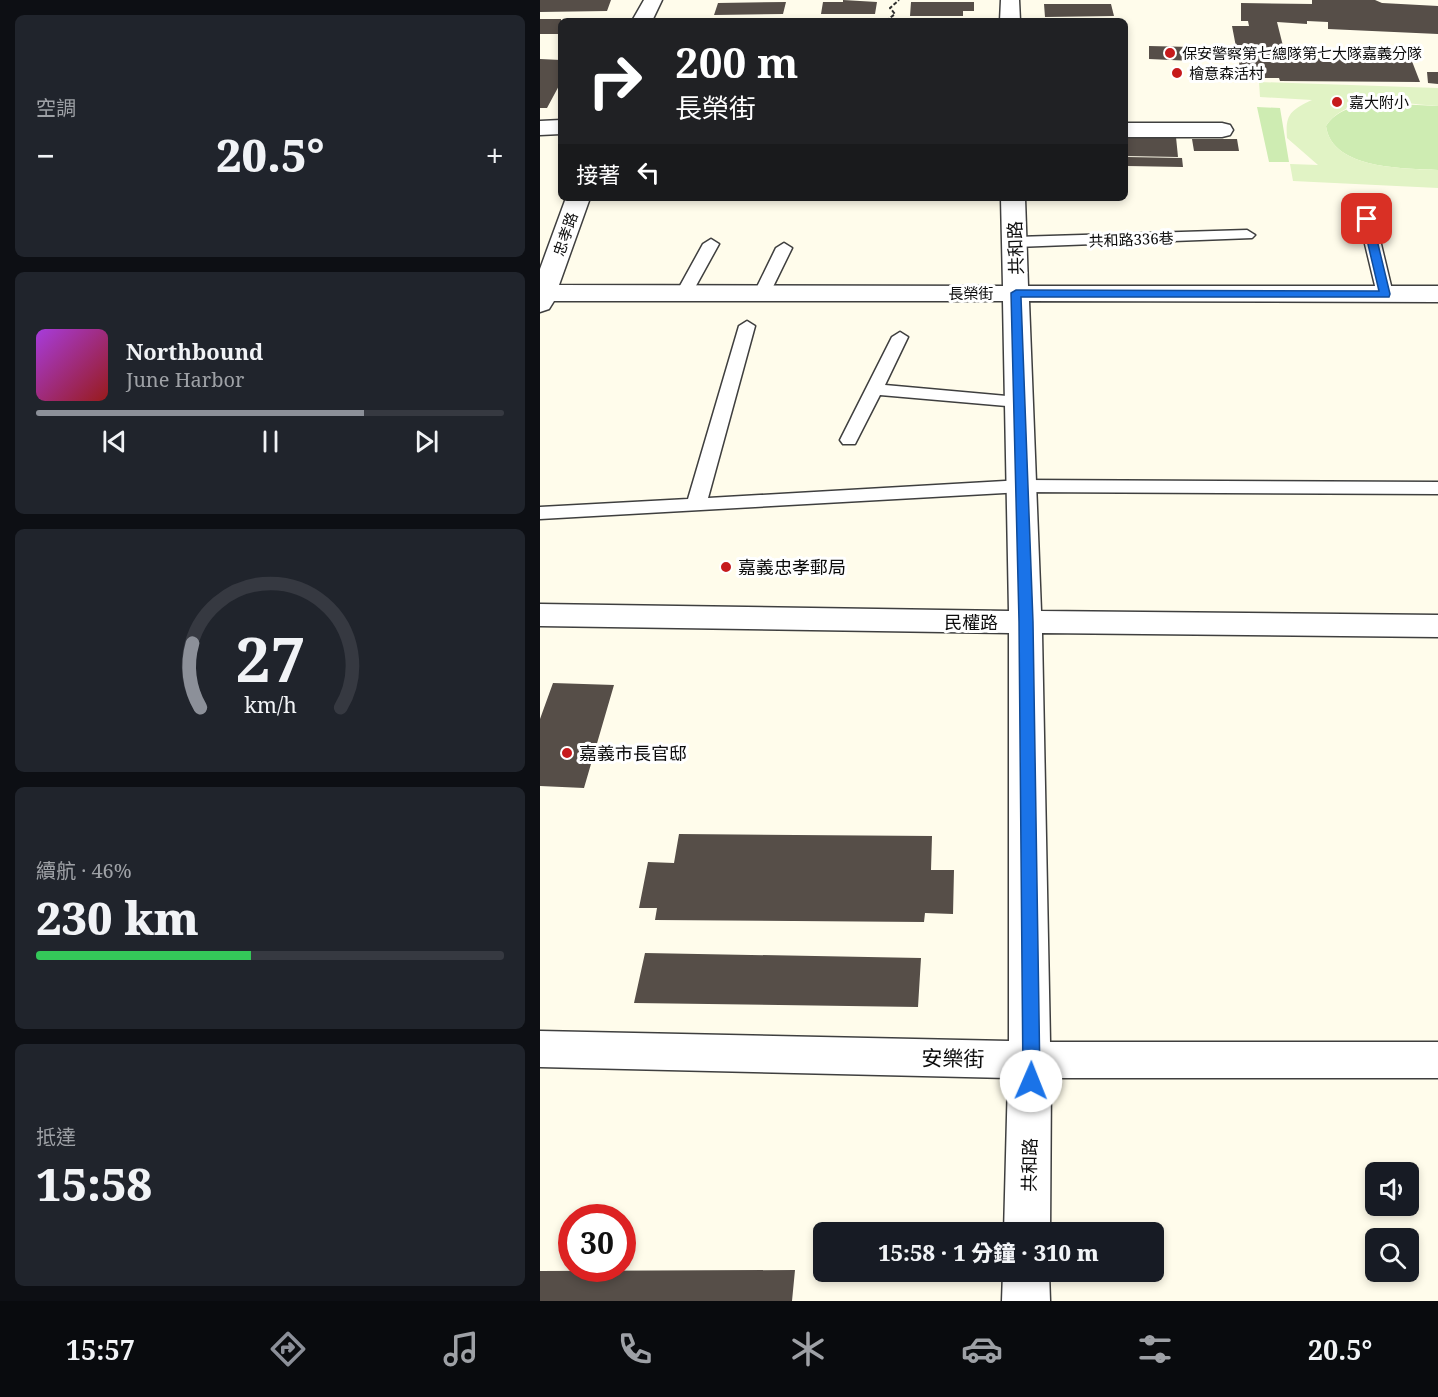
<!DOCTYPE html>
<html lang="zh-TW">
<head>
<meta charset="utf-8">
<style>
	:root { --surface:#171b24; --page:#20242c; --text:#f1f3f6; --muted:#9ea1a6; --line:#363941; --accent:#8c9099 }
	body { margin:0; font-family:"Noto Serif","Noto Sans TC",serif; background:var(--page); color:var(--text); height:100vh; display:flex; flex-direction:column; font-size:22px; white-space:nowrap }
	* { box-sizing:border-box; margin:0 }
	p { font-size:20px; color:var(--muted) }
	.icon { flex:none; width:33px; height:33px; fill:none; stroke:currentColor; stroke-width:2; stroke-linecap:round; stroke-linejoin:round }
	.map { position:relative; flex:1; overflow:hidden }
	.details { display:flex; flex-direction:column; gap:15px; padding:15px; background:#0d0f14; width:540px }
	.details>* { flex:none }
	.top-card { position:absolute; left:18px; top:18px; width:570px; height:183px; border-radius:9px; box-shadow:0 3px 9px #0003; background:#202124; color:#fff; overflow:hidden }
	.buttons { position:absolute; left:825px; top:1162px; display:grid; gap:12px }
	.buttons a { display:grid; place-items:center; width:54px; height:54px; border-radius:9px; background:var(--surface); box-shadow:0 3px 9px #0003; font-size:30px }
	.speed { position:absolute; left:18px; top:1204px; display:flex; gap:12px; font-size:30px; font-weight:700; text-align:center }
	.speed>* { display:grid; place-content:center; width:78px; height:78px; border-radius:50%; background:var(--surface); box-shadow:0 3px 9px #0003; line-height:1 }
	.speed .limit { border:9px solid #d22; background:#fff; color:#111 }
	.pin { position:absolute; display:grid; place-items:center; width:51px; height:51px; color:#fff; margin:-26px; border-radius:12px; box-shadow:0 3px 9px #0006 }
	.me { position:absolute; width:66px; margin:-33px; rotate:1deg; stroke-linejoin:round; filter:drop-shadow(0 0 4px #0008) }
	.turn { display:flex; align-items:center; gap:21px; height:126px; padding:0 18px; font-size:27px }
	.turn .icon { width:78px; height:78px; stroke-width:2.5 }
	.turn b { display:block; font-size:42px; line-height:51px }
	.then { display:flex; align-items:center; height:57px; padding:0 18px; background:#0003; gap:12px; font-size:22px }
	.big { font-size:45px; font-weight:800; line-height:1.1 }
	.details .widget { flex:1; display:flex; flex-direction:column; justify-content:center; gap:9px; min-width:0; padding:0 21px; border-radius:9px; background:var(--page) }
	.details .dial { align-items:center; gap:0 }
	.dial svg { height:156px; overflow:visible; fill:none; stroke:var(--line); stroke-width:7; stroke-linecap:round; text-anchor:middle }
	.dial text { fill:var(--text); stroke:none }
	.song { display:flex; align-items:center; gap:18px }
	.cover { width:72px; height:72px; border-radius:9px; background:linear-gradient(135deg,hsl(280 70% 55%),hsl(0 70% 35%)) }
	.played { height:6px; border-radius:3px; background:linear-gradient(90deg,var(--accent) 70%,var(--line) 70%) }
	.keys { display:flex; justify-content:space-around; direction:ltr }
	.heat { display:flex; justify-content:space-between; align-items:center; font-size:33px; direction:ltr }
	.charge { height:9px; border-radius:4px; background:linear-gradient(90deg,#34c759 46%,var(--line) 0) }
	.trip { position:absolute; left:273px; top:1222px; width:351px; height:60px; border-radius:9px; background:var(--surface); box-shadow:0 3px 9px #0003; font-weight:800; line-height:60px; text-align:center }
	.dock { display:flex; height:96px; justify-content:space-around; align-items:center; background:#090b0e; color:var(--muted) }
	.dock .icon { width:42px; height:42px }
	.dock .current { color:var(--accent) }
	.dock b { font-size:27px; color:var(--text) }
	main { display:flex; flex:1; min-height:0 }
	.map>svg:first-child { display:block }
	.green { fill:#ceecb2 }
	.pitch { fill:#e1f3c5 }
	.building { fill:#564e48 }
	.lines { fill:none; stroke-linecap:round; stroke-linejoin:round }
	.service-casing { stroke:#3f3f3f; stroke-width:3 }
	.minor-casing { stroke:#3f3f3f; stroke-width:3 }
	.path { stroke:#2e2e2e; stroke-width:2; stroke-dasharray:4 2; stroke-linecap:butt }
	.service { fill:#fff; fill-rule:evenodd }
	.minor { fill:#fff; fill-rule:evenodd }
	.route { fill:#1a73e8; stroke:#114b97; stroke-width:1.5 }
	.poi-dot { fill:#c61a1c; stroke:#fff; stroke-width:2 }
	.labels { text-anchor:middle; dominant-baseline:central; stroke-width:6; stroke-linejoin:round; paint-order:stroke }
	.far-poi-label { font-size:15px; fill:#0c0c0c; stroke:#fff; text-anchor:start }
	.far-street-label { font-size:15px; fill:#0c0c0c; stroke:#fff }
	.street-label { font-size:18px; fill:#0c0c0c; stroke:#fff }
	.poi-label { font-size:18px; fill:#0c0c0c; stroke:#fff; text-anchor:start }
	.near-street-label { font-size:21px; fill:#0c0c0c; stroke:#fff }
</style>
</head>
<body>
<main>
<section class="details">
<div class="widget"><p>空調</p>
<div class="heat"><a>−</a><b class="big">20.5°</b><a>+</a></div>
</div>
<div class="widget">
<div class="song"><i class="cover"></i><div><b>Northbound</b><p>June Harbor</p></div></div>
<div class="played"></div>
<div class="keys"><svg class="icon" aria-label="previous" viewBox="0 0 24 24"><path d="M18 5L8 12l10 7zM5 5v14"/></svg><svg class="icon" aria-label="pause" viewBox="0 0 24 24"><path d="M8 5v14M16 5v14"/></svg><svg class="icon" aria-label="next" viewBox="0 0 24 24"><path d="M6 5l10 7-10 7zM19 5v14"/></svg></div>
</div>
<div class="widget dial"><svg viewBox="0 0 100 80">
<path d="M14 69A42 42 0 1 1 86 69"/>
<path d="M14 69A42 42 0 0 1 10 36" stroke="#8c9099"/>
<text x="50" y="56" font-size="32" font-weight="700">27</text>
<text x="50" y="72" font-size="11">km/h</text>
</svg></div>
<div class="widget"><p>續航 · 46%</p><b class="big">230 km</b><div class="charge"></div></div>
<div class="widget"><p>抵達</p><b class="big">15:58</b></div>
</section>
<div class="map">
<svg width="898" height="1301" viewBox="0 0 898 1301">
	<rect width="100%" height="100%" fill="#fffceb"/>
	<path class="green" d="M835 103 898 106V170C865 168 792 170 786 126 797 109 816 106 835 103Z
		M717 107 740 108 749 162H729Z"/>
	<path class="pitch" d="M719 82 898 88V106C864 104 808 92 786 126 792 170 865 168 898 170V188L753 181 750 164 778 165 747 138C745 114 751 110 772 100L720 97Z"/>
	<path class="building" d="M0 0H71L67 11 0 12Z
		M303 0 337 2 335 14H281L283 2H303Z
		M772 0H835L842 3 898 6V34L788 29V22L767 21V24L737 22 745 54 756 58 843 59 840 51H868L880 82 740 81 739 78H702L692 26H709L708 21H701V3L772 4Z
		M246 2 243 14 174 15 178 3Z
		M371 2H434V11H423V16H370Z
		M504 4H571L574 16 505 17Z
		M0 19H21V34H0Z
		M609 46 652 47 653 61 609 59Z
		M0 59 21 60V82L7 108H0Z
		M887 72H898V84L888 83Z
		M585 137H636L638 157 585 156Z
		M652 139H697L699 151H654Z
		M587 157 642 158 643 167 588 166Z
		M13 683 74 685 44 788 0 786V719Z
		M139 834 392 836 391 870H414L413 914 385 913 384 922 115 920 117 908H99L108 862 134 863Z
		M105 953 381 958 378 1007 94 1003Z
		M255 1270 252 1301H0V1271Z"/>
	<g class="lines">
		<g class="service-casing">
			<path id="service" d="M827 214 835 219 853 294 851 297 845 299 837 294 819 219Z
				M707 230 715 235 712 238 474 247 466 242 474 237Z
				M171 239 179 244 152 293 144 298 138 296 136 293 163 244Z
				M244 243 252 248 230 293 222 298 216 296 214 293 236 248Z
				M207 321 215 326 168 498 482 480 898 482V494L482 492 0 519V507L148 499 199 326Z
				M360 332 368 337 345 385 479 397 485 398 488 402 485 406 479 407 340 395 315 444H303L300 440 352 337Z"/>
		</g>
		<g class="minor-casing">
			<path id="minor" d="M104 0H122L112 21H92Z
				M461 0H479L480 21H460Z
				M21 120V134L0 135V121Z
				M585 123H682L690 125 693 130 690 135 682 137H585Z
				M26 198H50L19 285 463 286 461 198H485L488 286H898V302L489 301 501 611 898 615V637L502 633 510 1042H898V1078H511L510 1233H464L468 1078 0 1067V1031L469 1041V633L0 626V604L469 611 463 301H14L9 309 0 312V269Z
				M463 1272H509L510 1301H462Z"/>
		</g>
		<path class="path" d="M346 21 355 14 350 8 359 0"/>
		<use href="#service" class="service"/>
		<use href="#minor" class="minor"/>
	</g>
	<path class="route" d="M824 216 832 219 850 294 849 297H481L493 622 500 1081 497 1087 491 1089 485 1087 483 1081 479 622 471 293 476 290 839 291 822 219Z"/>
	<g class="poi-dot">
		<circle cx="630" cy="53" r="6"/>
		<circle cx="637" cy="73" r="6"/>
		<circle cx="797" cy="102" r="6"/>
		<circle cx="186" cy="567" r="6"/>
		<circle cx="27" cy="753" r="6"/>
	</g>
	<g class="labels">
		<g class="far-poi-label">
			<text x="642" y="53">保安警察第七總隊第七大隊嘉義分隊</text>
			<text x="649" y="73">檜意森活村</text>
			<text x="809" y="102">嘉大附小</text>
		</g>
		<g class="far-street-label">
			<text transform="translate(25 234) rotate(-71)">忠孝路</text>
			<text transform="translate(591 239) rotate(-2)">共和路336巷</text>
			<text x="431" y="293">長榮街</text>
		</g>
		<g class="street-label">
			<text transform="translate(475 248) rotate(-92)">共和路</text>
			<text x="431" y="622">民權路</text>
			<text transform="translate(489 1165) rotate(-89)">共和路</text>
		</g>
		<g class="poi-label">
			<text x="198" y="567">嘉義忠孝郵局</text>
			<text x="39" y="753">嘉義市長官邸</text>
		</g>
		<g class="near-street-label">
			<text transform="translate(413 1058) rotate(1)">安樂街</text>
		</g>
	</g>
</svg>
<div class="buttons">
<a><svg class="icon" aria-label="sound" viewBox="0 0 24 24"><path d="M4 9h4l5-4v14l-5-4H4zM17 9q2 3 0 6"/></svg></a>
<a><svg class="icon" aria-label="search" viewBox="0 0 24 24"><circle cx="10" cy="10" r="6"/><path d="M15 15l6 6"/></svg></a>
</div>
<div class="speed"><div class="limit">30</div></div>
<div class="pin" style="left:827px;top:219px;background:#d93025"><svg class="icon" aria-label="arrive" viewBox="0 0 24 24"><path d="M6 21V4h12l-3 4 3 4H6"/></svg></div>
<svg class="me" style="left:491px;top:1081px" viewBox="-20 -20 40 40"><circle r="19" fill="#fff"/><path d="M0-13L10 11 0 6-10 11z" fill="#1a73e8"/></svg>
<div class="trip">15:58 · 1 分鐘 · 310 m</div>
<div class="top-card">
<div class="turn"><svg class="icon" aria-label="right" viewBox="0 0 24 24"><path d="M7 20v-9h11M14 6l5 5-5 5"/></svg><div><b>200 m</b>長榮街</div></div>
<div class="then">接著<svg class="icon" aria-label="left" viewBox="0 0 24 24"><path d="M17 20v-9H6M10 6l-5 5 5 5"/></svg></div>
</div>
</div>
</main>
<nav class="dock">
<b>15:57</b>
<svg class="icon current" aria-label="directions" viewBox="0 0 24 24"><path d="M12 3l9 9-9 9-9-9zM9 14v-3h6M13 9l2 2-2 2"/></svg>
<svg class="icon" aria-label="music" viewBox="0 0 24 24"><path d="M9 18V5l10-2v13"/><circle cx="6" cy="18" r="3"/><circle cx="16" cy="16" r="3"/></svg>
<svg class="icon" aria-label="phone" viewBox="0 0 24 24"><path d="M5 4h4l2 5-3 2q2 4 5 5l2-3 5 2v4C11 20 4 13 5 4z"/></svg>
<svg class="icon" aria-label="climate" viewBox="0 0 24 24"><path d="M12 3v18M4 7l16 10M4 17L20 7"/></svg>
<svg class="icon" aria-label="car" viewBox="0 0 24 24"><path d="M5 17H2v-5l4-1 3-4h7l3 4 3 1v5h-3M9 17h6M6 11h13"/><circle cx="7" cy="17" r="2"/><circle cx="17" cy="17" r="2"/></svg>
<svg class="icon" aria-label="filters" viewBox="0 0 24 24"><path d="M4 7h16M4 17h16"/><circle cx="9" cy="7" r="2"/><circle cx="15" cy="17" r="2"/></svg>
<b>20.5°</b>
</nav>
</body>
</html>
